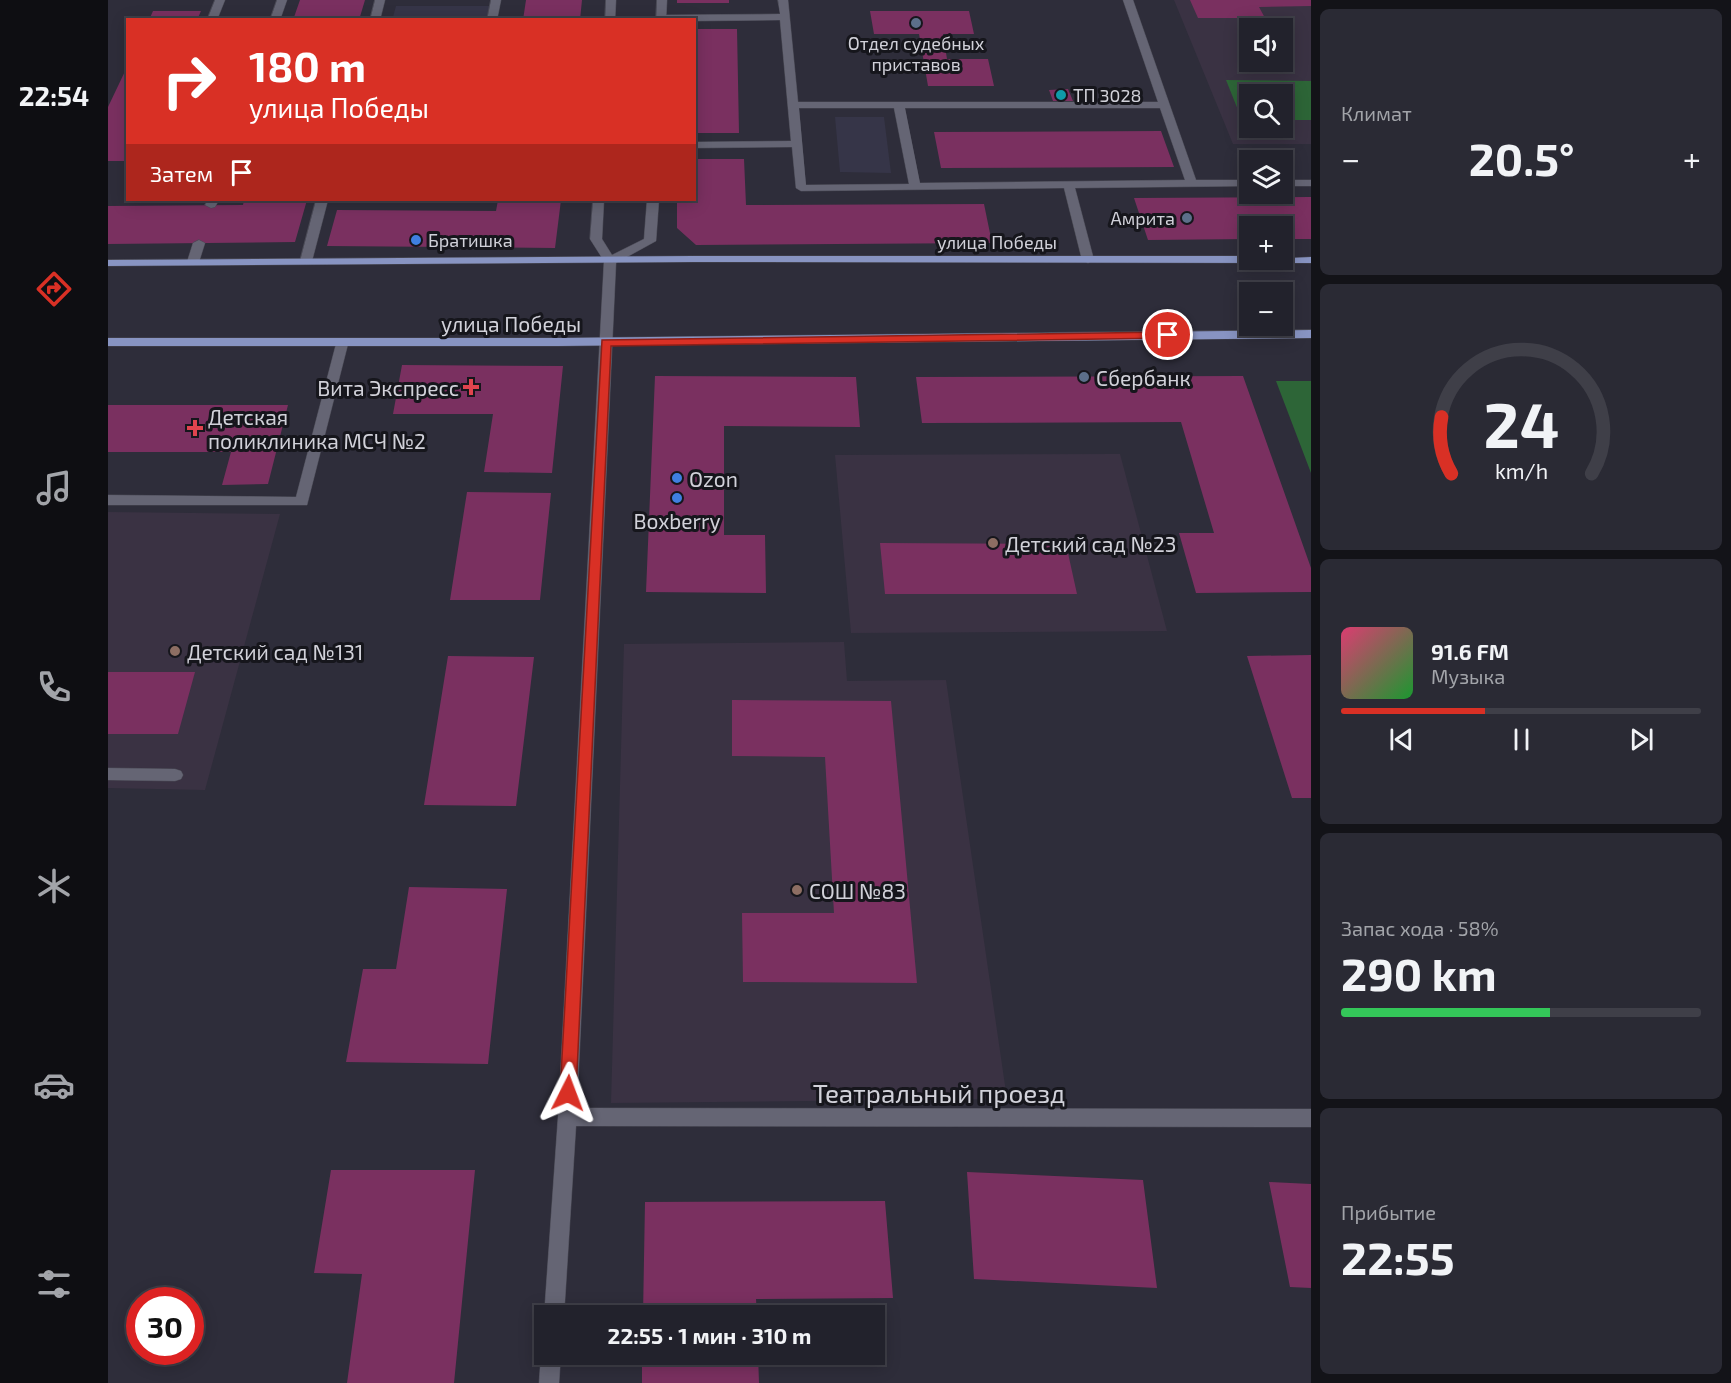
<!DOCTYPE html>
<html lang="ru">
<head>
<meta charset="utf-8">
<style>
	:root { --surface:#22222c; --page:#2a2a34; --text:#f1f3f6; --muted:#a2a4a9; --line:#3f3f48; --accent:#d93025 }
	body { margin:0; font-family:"Exo 2",sans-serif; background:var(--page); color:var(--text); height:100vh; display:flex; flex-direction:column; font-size:22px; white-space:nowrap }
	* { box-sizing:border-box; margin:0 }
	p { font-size:20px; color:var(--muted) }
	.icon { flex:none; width:33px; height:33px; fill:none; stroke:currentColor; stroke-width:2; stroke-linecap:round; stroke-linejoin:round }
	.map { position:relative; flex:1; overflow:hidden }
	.details { display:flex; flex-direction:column; gap:9px; padding:9px; background:#131318; width:420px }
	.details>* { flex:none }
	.hud { position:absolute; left:18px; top:18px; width:570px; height:183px; border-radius:0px; box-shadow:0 3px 15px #0003,0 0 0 2px var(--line); background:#d93025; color:#fff; overflow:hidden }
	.buttons { position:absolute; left:1131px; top:18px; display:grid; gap:12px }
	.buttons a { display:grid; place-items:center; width:54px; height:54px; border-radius:0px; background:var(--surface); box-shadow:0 3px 15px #0003,0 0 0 2px var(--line); font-size:30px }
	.speed { position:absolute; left:18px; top:1287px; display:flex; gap:12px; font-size:30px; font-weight:700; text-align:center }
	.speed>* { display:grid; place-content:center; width:78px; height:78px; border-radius:50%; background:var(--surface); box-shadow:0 3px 15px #0003,0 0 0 2px var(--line); line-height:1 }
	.speed .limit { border:9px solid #d22; background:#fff; color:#111 }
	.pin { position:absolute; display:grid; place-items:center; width:51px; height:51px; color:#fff; margin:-26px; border:3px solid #fff; border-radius:50%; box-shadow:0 2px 6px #0007 }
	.me { position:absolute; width:66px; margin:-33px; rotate:3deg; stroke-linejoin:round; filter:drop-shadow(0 0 4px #0008) }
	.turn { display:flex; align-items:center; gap:21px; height:126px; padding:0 24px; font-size:27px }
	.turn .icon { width:78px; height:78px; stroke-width:2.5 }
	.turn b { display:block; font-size:42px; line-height:51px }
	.then { display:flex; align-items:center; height:57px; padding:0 24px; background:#0003; gap:12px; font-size:22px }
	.big { font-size:45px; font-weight:700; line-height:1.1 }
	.details .tile { flex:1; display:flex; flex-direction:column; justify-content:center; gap:9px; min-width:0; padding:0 21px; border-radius:9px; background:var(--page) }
	.details .dial { align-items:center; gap:0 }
	.dial svg { height:156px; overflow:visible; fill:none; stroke:var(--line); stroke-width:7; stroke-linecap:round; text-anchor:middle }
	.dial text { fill:var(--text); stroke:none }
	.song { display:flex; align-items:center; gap:18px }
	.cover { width:72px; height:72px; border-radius:9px; background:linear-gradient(135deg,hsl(340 70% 55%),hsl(130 70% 35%)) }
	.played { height:6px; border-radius:3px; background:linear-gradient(90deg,var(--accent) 40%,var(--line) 40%) }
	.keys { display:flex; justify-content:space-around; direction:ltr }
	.heat { display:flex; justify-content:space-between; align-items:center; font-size:33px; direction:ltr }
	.charge { height:9px; border-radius:4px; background:linear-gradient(90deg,#34c759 58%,var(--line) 0) }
	.trip { position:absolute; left:426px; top:1305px; width:351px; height:60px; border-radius:0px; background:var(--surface); box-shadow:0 3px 15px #0003,0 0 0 2px var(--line); font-weight:700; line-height:60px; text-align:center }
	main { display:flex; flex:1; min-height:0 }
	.tabs { display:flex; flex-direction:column; width:108px; justify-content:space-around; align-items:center; background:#0e0e12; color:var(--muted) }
	.tabs .icon { width:42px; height:42px }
	.tabs .on { color:var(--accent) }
	.tabs b { font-size:27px; color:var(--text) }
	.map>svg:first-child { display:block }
	.built { fill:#363548 }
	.education { fill:#3a3243; fill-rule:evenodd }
	.green { fill:#2d6537 }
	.building { fill:#7a3060 }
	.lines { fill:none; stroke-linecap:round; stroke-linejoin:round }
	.service-casing { stroke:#4a4a55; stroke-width:1 }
	.minor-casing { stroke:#4a4a55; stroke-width:1 }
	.primary-casing { stroke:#4a4a55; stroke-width:1 }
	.service { fill:#656574; fill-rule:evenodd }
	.minor { fill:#656574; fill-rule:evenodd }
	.primary { fill:#8894c2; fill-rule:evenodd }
	.route { fill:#d93025; stroke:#8d1f18; stroke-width:1.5 }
	.service-dot { fill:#5c6f8a; stroke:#16161c; stroke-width:2 }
	.culture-dot { fill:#0f9aa8; stroke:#16161c; stroke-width:2 }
	.shop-dot { fill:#3f7fe0; stroke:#16161c; stroke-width:2 }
	.health-dot { fill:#e0444e; stroke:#16161c; stroke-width:2 }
	.education-dot { fill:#8d6e63; stroke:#16161c; stroke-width:2 }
	.labels { text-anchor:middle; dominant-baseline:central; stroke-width:6; stroke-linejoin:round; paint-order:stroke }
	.far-poi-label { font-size:18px; fill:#d1d1d9; stroke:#16161c; text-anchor:start }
	.far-street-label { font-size:18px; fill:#d1d1d9; stroke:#16161c }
	.street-label { font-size:21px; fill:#d1d1d9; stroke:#16161c }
	.poi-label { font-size:21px; fill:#d1d1d9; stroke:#16161c; text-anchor:start }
	.near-street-label { font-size:26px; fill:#d1d1d9; stroke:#16161c }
</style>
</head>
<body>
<main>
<nav class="tabs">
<b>22:54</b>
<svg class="icon on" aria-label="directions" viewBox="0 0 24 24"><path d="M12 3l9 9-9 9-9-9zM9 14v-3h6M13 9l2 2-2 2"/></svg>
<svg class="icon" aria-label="music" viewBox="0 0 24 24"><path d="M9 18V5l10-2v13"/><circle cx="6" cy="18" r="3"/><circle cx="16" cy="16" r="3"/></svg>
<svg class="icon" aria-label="phone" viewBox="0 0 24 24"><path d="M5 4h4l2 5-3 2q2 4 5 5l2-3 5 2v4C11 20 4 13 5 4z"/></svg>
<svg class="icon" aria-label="climate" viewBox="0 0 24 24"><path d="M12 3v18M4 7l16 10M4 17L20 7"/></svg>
<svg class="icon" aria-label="car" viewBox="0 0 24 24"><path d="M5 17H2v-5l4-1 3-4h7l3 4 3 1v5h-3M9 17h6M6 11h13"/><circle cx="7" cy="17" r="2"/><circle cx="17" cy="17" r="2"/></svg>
<svg class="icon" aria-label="filters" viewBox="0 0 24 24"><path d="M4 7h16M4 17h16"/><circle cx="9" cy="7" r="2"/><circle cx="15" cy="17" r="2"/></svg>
</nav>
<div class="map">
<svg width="1203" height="1383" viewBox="0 0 1203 1383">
	<rect width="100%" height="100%" fill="#2e2d3a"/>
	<path class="built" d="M288 6H382L380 17H285Z
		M727 117H776L783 173 732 172Z"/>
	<path class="education" d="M1066 0H1203V144H1125ZM1142 28H1174V62H1142ZM1142 94H1174V128H1142Z
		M1012 454 1059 631 743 633 727 455Z
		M0 512 172 514 97 790 0 788Z
		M736 642 739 681 838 680 899 1099 503 1103 516 644Z"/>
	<path class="green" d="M1118 80 1203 81V120H1175L1174 94H1142L1141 120H1134Z
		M1168 381H1203V473Z"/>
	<path class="building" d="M192 0H257L251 20H185Z
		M418 0H474L472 20H415Z
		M569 0H621V3H569Z
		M1082 0H1203V6L1151 7 1157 18H1090Z
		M45 11H93L89 20H41Z
		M762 11H861L866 34H835L839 59H880L886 86H820L811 34H766Z
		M586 29H629L631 133H586Z
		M20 65V161H0V107Z
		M960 89 965 101H945L941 90Z
		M1053 131 1066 167 833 168 826 132Z
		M586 159H636L638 205 876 204 884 243 588 245 569 228V200H586Z
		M1203 197V239H1174V226H1142V239L1040 240 1026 198Z
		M136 200H199L187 242 0 244V206L135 205Z
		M390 200H453L447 248 219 246 229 210 388 211Z
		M294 365 455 366 444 473 376 472 385 414H285Z
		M547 376 748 377 752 427 616 426V535H657L658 593 538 592Z
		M1135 376 1203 568V592L1088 593 1071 533H1106L1073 422 814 423 808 377Z
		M0 405H180L160 484 114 485 123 452H0Z
		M359 492 443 493 432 600H342Z
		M772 543 958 544 969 594H777Z
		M1203 655V798H1184L1139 656Z
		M340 656 426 657 408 806 316 805Z
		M0 672H87L70 734H0Z
		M624 700 783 701 809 983 635 982 634 913H726L717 757 624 756Z
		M301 887 399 889 380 1064 238 1062 255 969H288Z
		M223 1170H367L346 1383H239L254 1274 206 1273Z
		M859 1172 1035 1180 1049 1288 866 1279Z
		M1161 1182 1203 1184V1288L1182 1287Z
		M777 1201 785 1298 648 1299 649 1316H535L537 1202Z
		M534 1354H650L651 1383H534Z"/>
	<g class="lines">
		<g class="service-casing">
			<path id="service" d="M107 0H117L109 20H99Z
				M169 0H179L172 20H162Z
				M267 0H277L272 20H262Z
				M383 0H393L389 20H379Z
				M670 0H680L690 102H1050L1015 0H1025L1088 180H1142V186L967 188 986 260 980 263 974 260 956 188 693 191 688 188 684 147 586 148V142L683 141 672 20 586 21 548 18 553 15 672 14ZM691 108H786L801 184 698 185ZM797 108H1052L1077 180 812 183Z
				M1174 180H1203V186H1174Z
				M100 200H111L107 207 103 208 97 205Z
				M208 200H220L204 261 198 264 192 261Z
				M91 240 97 243 91 262 85 265 81 264 79 262 85 243Z
				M234 340 240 344 199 505H0V495L188 497 228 344Z
				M0 768 67 769 73 771 75 775 73 779 67 781 0 780Z"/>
		</g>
		<g class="minor-casing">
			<path id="minor" d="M498 0H508L507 20H497Z
				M549 0H559L558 20H548Z
				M485 200H496L494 239 504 255 536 239 539 200H551L548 241 508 263 469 1108 1203 1109V1127L468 1126 456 1316 436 1317 450 1117 496 261 482 239Z
				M436 1347V1354H453L451 1383H431L433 1354Z"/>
		</g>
		<g class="primary-casing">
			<path id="primary" d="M585 256H1142V260L1203 257V263L585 262 0 266V260Z
				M1203 330V338L451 346H0V338H451Z"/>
		</g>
		<use href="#service" class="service"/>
		<use href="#minor" class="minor"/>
		<use href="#primary" class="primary"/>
	</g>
	<path class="route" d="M1060 332 1064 333V338L503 346 468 1093 466 1099 460 1101 454 1099 452 1093 494 340Z"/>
	<g class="service-dot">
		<circle cx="808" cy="23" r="6"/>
		<circle cx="1079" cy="218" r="6"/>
		<circle cx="976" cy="377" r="6"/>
	</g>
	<circle class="culture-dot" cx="953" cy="95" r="6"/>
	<g class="shop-dot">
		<circle cx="308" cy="240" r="6"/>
		<circle cx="569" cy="478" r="6"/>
		<circle cx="569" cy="498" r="6"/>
	</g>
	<g class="health-dot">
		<path d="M360 378h6v6h6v6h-6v6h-6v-6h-6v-6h6z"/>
		<path d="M84 419h6v6h6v6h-6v6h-6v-6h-6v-6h6z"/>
	</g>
	<g class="education-dot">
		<circle cx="885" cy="543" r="6"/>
		<circle cx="67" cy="651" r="6"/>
		<circle cx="689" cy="890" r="6"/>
	</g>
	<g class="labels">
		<g class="far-poi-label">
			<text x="808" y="43" text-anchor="middle">Отдел судебных<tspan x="808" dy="21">приставов</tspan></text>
			<text x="965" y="95">ТП 3028</text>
			<text x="1067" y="218" text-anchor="end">Амрита</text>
			<text x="320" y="240">Братишка</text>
		</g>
		<g class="far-street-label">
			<text x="889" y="242">улица Победы</text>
		</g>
		<g class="street-label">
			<text x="403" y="323">улица Победы</text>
		</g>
		<g class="poi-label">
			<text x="988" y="377">Сбербанк</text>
			<text x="351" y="387" text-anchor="end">Вита Экспресс</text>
			<text x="100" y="416">Детская<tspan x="100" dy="24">поликлиника МСЧ №2</tspan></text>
			<text x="581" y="478">Ozon</text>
			<text x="569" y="520" text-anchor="middle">Boxberry</text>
			<text x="897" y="543">Детский сад №23</text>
			<text x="79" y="651">Детский сад №131</text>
			<text x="701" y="890">СОШ №83</text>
		</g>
		<g class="near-street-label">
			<text x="831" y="1092">Театральный проезд</text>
		</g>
	</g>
</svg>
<div class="buttons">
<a><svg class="icon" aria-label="sound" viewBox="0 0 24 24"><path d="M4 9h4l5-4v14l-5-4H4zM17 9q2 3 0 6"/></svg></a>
<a><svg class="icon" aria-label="search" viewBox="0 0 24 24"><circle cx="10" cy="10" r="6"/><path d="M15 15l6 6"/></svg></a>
<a><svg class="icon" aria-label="layers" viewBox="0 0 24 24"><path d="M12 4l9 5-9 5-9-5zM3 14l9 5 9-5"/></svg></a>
<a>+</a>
<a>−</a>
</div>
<div class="speed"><div class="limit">30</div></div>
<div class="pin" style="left:1060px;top:335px;background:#d93025"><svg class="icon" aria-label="arrive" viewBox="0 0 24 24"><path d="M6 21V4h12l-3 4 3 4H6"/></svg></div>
<svg class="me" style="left:460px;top:1093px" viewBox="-20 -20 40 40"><path d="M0-17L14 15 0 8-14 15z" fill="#d93025" stroke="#fff" stroke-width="4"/></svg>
<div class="trip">22:55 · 1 мин · 310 m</div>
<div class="hud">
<div class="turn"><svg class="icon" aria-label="right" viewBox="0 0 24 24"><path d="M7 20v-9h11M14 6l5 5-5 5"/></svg><div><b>180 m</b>улица Победы</div></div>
<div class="then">Затем<svg class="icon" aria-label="arrive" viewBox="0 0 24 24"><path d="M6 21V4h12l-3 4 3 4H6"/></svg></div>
</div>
</div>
<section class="details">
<div class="tile"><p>Климат</p>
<div class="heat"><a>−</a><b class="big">20.5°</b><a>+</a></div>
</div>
<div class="tile dial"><svg viewBox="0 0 100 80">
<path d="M14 69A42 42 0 1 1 86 69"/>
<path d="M14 69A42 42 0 0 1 9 40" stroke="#d93025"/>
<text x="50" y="56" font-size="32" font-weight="700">24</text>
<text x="50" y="72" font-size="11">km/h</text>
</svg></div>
<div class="tile">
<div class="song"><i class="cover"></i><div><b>91.6 FM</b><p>Музыка</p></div></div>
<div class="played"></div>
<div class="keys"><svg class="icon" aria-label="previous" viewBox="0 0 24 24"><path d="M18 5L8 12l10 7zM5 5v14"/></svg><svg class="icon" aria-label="pause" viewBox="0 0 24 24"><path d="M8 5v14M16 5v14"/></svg><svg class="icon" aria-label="next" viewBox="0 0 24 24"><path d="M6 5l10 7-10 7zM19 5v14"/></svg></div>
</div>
<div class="tile"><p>Запас хода · 58%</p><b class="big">290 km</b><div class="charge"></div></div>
<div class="tile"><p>Прибытие</p><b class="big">22:55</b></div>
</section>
</main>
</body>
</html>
